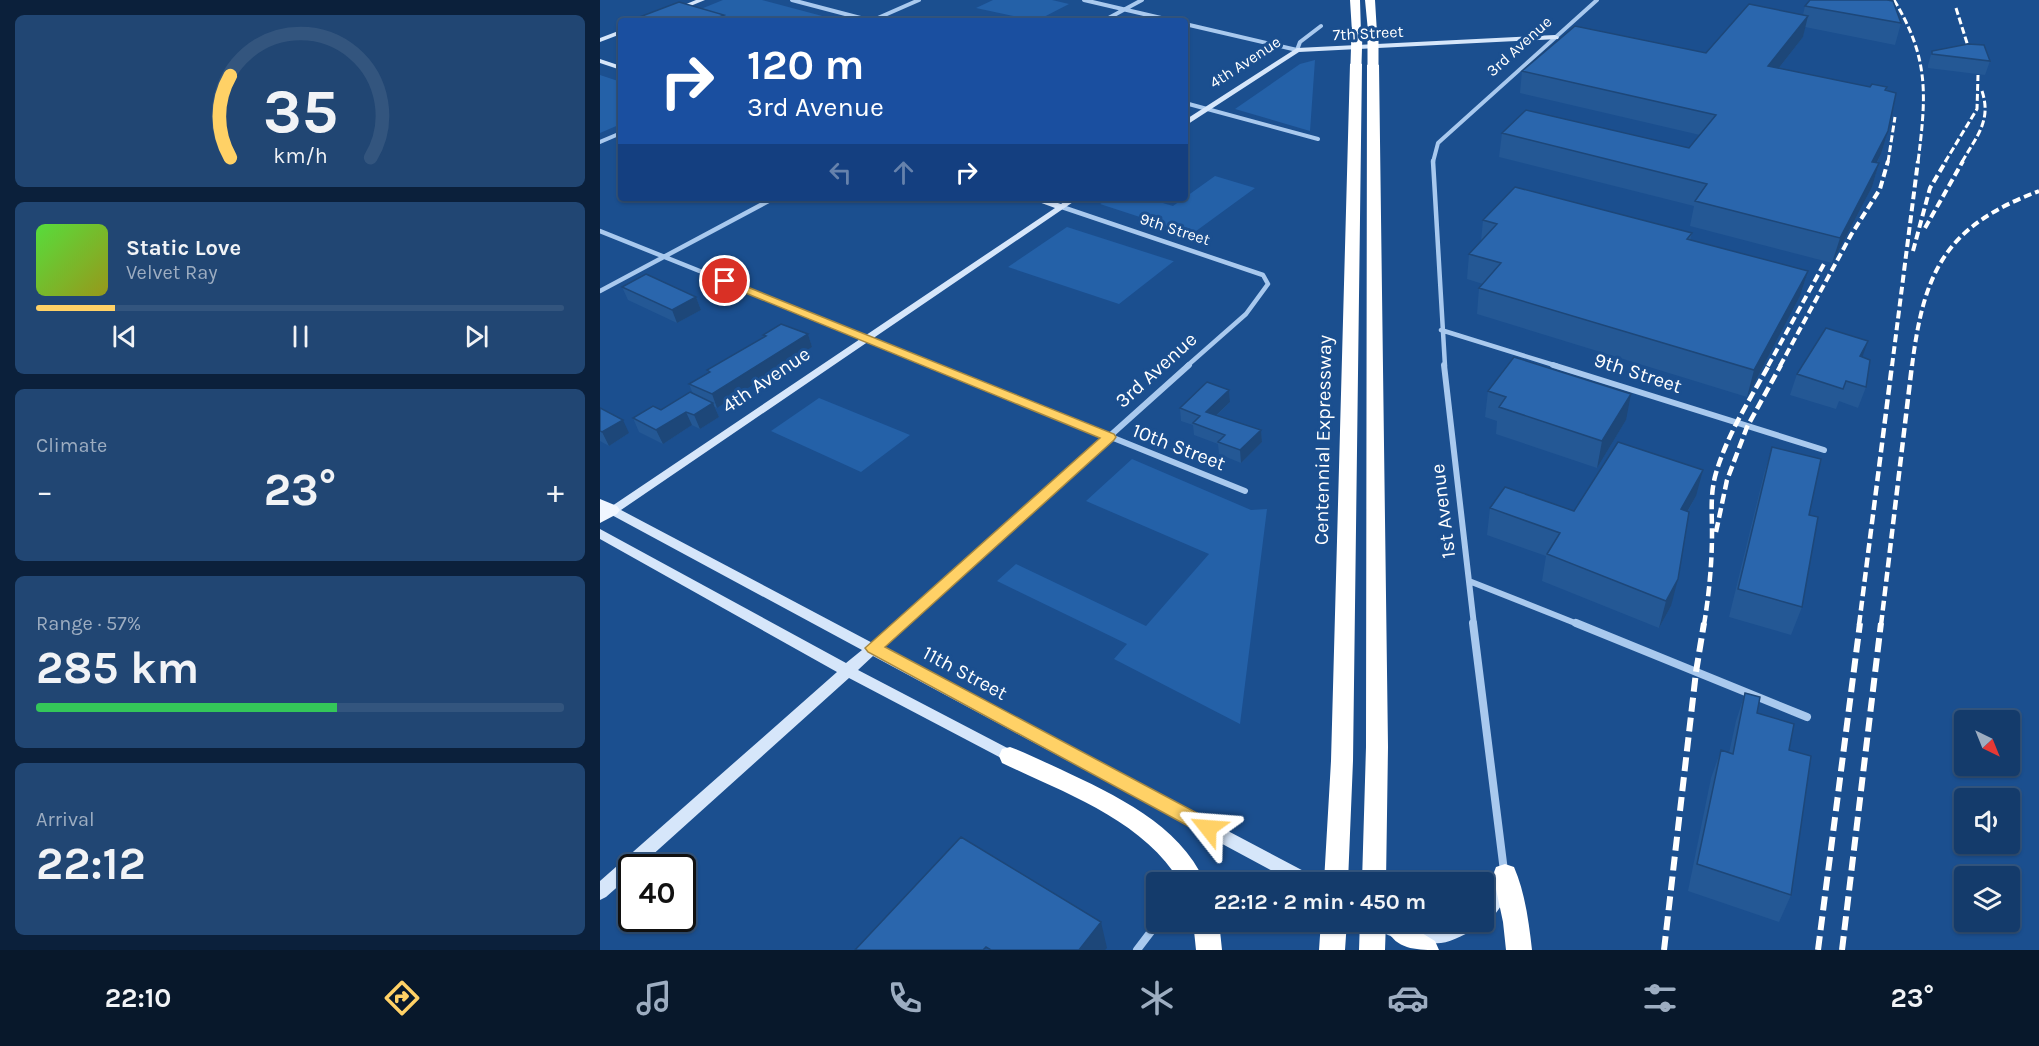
<!DOCTYPE html>
<html lang="en">
<head>
<meta charset="utf-8">
<style>
	:root { --surface:#143b6b; --page:#214673; --text:#f1f3f6; --muted:#9dadc1; --line:#33557e; --accent:#ffd166 }
	body { margin:0; font-family:Karla,sans-serif; background:var(--page); color:var(--text); height:100vh; display:flex; flex-direction:column; font-size:22px; white-space:nowrap }
	* { box-sizing:border-box; margin:0 }
	p { font-size:20px; color:var(--muted) }
	.icon { flex:none; width:33px; height:33px; fill:none; stroke:currentColor; stroke-width:2; stroke-linecap:round; stroke-linejoin:round }
	.map { position:relative; flex:1; overflow:hidden }
	.panel { display:flex; flex-direction:column; gap:15px; padding:15px; background:#0b203b; width:600px }
	.panel>* { flex:none }
	.guide { position:absolute; left:18px; top:18px; width:570px; height:183px; border-radius:6px; box-shadow:0 2px 4px #0004,0 0 0 2px var(--line); background:#1a4fa0; color:#fff; overflow:hidden }
	.needle { width:39px; rotate:137deg }
	.tools { position:absolute; left:1354px; top:710px; display:grid; gap:12px }
	.tools a { display:grid; place-items:center; width:66px; height:66px; border-radius:6px; background:var(--surface); box-shadow:0 2px 4px #0004,0 0 0 2px var(--line); font-size:30px }
	.speed { position:absolute; left:18px; top:854px; display:flex; gap:12px; font-size:30px; font-weight:700; text-align:center }
	.speed>* { display:grid; place-content:center; width:78px; height:78px; border-radius:50%; background:var(--surface); box-shadow:0 2px 4px #0004,0 0 0 2px var(--line); line-height:1 }
	.speed .limit { border:3px solid #111; border-radius:9px; background:#fff; color:#111 }
	.pin { position:absolute; display:grid; place-items:center; width:51px; height:51px; color:#fff; margin:-26px; border:3px solid #fff; border-radius:50%; box-shadow:0 2px 6px #0007 }
	.me { position:absolute; width:66px; margin:-33px; rotate:298deg; stroke-linejoin:round; filter:drop-shadow(0 0 4px #0008) }
	.turn { display:flex; align-items:center; gap:21px; height:126px; padding:0 30px; font-size:27px }
	.turn .icon { width:78px; height:78px; stroke-width:2.5 }
	.turn b { display:block; font-size:42px; line-height:51px }
	.lanes { display:flex; align-items:center; height:57px; padding:0 30px; background:#0003; justify-content:center; gap:30px; direction:ltr }
	.lanes .off { opacity:.35 }
	.big { font-size:45px; font-weight:700; line-height:1.1 }
	.panel .card { flex:1; display:flex; flex-direction:column; justify-content:center; gap:9px; min-width:0; padding:0 21px; border-radius:9px; background:var(--page) }
	.panel .dial { align-items:center; gap:0 }
	.dial svg { height:156px; overflow:visible; fill:none; stroke:var(--line); stroke-width:7; stroke-linecap:round; text-anchor:middle }
	.dial text { fill:var(--text); stroke:none }
	.song { display:flex; align-items:center; gap:18px }
	.cover { width:72px; height:72px; border-radius:9px; background:linear-gradient(135deg,hsl(110 70% 55%),hsl(60 70% 35%)) }
	.played { height:6px; border-radius:3px; background:linear-gradient(90deg,var(--accent) 15%,var(--line) 15%) }
	.keys { display:flex; justify-content:space-around; direction:ltr }
	.heat { display:flex; justify-content:space-between; align-items:center; font-size:33px; direction:ltr }
	.charge { height:9px; border-radius:4px; background:linear-gradient(90deg,#34c759 57%,var(--line) 0) }
	.trip { position:absolute; left:546px; top:872px; width:348px; height:60px; border-radius:6px; background:var(--surface); box-shadow:0 2px 4px #0004,0 0 0 2px var(--line); font-weight:700; line-height:60px; text-align:center }
	.menu { display:flex; height:96px; justify-content:space-around; align-items:center; background:#08182b; color:var(--muted) }
	.menu .icon { width:42px; height:42px }
	.menu .active { color:var(--accent) }
	.menu b { font-size:27px; color:var(--text) }
	main { display:flex; flex:1; min-height:0 }
	.map>svg:first-child { display:block }
	.green { fill:#2461a8 }
	.lines { fill:none; stroke-linecap:round; stroke-linejoin:round }
	.street-far3 { stroke:#a9c9ee; stroke-width:4 }
	.street-far2 { stroke:#a9c9ee; stroke-width:4.5 }
	.street-far1 { stroke:#a9c9ee; stroke-width:6 }
	.street { stroke:#a9c9ee; stroke-width:8 }
	.secondary { fill:#d6e6fa; fill-rule:evenodd }
	.primary { fill:#f0f6ff; fill-rule:evenodd }
	.highway { fill:#fff; fill-rule:evenodd }
	.rail-far3 { stroke:#fff; stroke-width:3; stroke-dasharray:7 3; stroke-linecap:butt }
	.rail-far2 { stroke:#fff; stroke-width:4; stroke-dasharray:8 4; stroke-linecap:butt }
	.rail-far1 { stroke:#fff; stroke-width:4.5; stroke-dasharray:10 4.5; stroke-linecap:butt }
	.rail { stroke:#fff; stroke-width:6; stroke-dasharray:14 6; stroke-linecap:butt }
	.highway-bridge { stroke:#fff; stroke-width:11 }
	.wall { fill:#245895 }
	.shaded-wall { fill:#1d4779 }
	.building { fill:#2a66ad; stroke:#1d4779; stroke-width:1.5 }
	.route { fill:#ffd166; stroke:#a68842; stroke-width:1.5 }
	.labels { text-anchor:middle; dominant-baseline:central; stroke-width:6; stroke-linejoin:round; paint-order:stroke }
	.far-street-label { font-size:16px; fill:#fff; stroke:#1b4f8f }
	.street-label { font-size:20px; fill:#fff; stroke:#1b4f8f }
</style>
</head>
<body>
<main>
<section class="panel">
<div class="card dial"><svg viewBox="0 0 100 80">
<path d="M14 69A42 42 0 1 1 86 69"/>
<path d="M14 69A42 42 0 0 1 14 27" stroke="#ffd166"/>
<text x="50" y="56" font-size="32" font-weight="700">35</text>
<text x="50" y="72" font-size="11">km/h</text>
</svg></div>
<div class="card">
<div class="song"><i class="cover"></i><div><b>Static Love</b><p>Velvet Ray</p></div></div>
<div class="played"></div>
<div class="keys"><svg class="icon" aria-label="previous" viewBox="0 0 24 24"><path d="M18 5L8 12l10 7zM5 5v14"/></svg><svg class="icon" aria-label="pause" viewBox="0 0 24 24"><path d="M8 5v14M16 5v14"/></svg><svg class="icon" aria-label="next" viewBox="0 0 24 24"><path d="M6 5l10 7-10 7zM19 5v14"/></svg></div>
</div>
<div class="card"><p>Climate</p>
<div class="heat"><a>−</a><b class="big">23°</b><a>+</a></div>
</div>
<div class="card"><p>Range · 57%</p><b class="big">285 km</b><div class="charge"></div></div>
<div class="card"><p>Arrival</p><b class="big">22:12</b></div>
</section>
<div class="map">
<svg width="1439" height="950" viewBox="0 0 1439 950">
	<rect width="100%" height="100%" fill="#1b4f8f"/>
	<path class="green" d="M123 0H162L241 21H71Z
		M393 0H452L469 4 436 21 376 8Z
		M715 60 710 131 635 109 700 64Z
		M0 75 21 82V124L0 133Z
		M615 176 655 188 592 234 500 204C520 190 551 199 573 206Z
		M467 227 573 261H574L519 304 408 267Z
		M219 398 310 435 261 472 171 431Z
		M532 459 651 510 667 509 640 724 514 659 527 644 397 581 416 564 546 626 609 554 486 501Z"/>
	<g class="lines">
		<path class="street-far3" d="M192 0 272 21
			M484 0 574 21
			M271 21 319 0
			M503 21 542 0
			M585 24 697 50 700 42 721 26
			M585 103 718 139
			M0 142 21 133
			M833 162 838 143 997 0"/>
		<path class="street-far2" d="M833 161 845 366
			M462 207 663 275 668 284 646 314 587 366
			M0 231 336 366
			M0 291 174 198
			M841 330 957 366"/>
		<path class="street-far1" d="M332 365 645 491
			M844 365 874 625
			M953 365 1224 450
			M869 581 980 625
			M299 625 589 365"/>
		<path class="street" d="M873 623 904 871
			M976 623 1207 717
			M273 648 301 623
			M537 950 559 921"/>
		<path class="secondary" d="M96 0H105L54 21H45Z
			M21 30V34L0 42V38Z
			M955 35 959 37 958 39 699 52 585 126V120L697 48Z
			M0 59 21 66V70L0 63Z
			M428 198H442L461 204 469 198H479L21 510 715 877 717 882H693L273 656 258 670 415 752 418 756 415 760 410 762 405 760 249 678 39 867H32V874L6 897 0 900V881L237 672 0 539V529L246 663 262 650 8 513 6 510 455 208Z
			M902 874 908 876 910 881C906 896 900 916 884 921 884 901 888 894 896 876Z
			M772 921H796L804 925 841 927 855 921H882L880 927C868 932 853 942 841 943 822 945 780 940 772 921Z"/>
		<path class="primary" d="M0 499 17 506 20 510 17 514 0 523Z"/>
		<path class="highway" d="M750 0H760L761 34 757 35 752 32Z
			M765 0H775L777 33H769L768 31Z
			M756 61 762 64 753 761 748 882H724L731 761 750 64Z
			M773 62 779 65 788 747 786 882H762L766 747 767 65Z
			M410 747C427 753 444 762 460 769 515 795 579 824 605 882H580C543 820 464 793 402 763L399 756 402 749Z
			M905 864 914 867C925 892 929 923 932 950H906L903 922 893 875 896 867Z
			M593 921H619L622 950H596Z
			M721 921H747L745 950H719Z
			M760 921H786L785 950H759Z
			M802 921 835 941 839 950C819 950 799 950 789 933L793 925Z"/>
		<path class="rail-far3" d="M1294 0C1330 59 1326 97 1318 162
			M1356 8 1372 59
			M1288 162 1295 117
			M1345 162 1377 109 1378 75
			M1362 162C1376 137 1392 121 1382 91"/>
		<path class="rail-far2" d="M1325 228 1363 161
			M1313 251 1330 188 1346 161
			M1168 366 1224 264
			M1180 366 1251 235 1280 189 1288 161
			M1292 366 1318 161
			M1312 366C1324 270 1346 226 1439 191"/>
		<path class="rail-far1" d="M1116 532 1127 480 1147 427 1181 365
			M1104 625C1109 594 1112 564 1112 533 1112 512 1110 493 1116 473 1127 435 1150 399 1169 365
			M1259 625 1292 365
			M1281 625 1312 365"/>
		<path class="rail" d="M1064 950 1096 672 1104 623
			M1218 950 1260 623
			M1242 950 1281 623"/>
		<path class="highway-bridge" d="M773 31V65
			M756 64 757 32"/>
	</g>
	<path class="wall" d="M1205 6 1301 23 1295 45 1205 27 1203 37 1179 68 1270 87H1287L1286 91 1288 131 1281 154 1277 163H1279L1272 187 1232 263 1090 226 1094 206 899 157 902 133 1089 148 1100 135 920 93 922 71 1106 53 1203 15Z
		M1332 51 1390 61 1385 75 1328 68V65Z
		M883 220 1092 233 1090 240 1208 271 1200 296 1147 397 877 314 879 288 883 284 867 279 869 254 881 241Z
		M22 287 96 297 101 310 77 323 28 300Z
		M208 334 212 347 117 408 115 407 119 417 100 429 92 425 63 444 39 432 33 418 61 410 93 394 89 384 108 373 107 370 164 337 163 335Z
		M1263 357 1266 387 1258 408 1239 401 1236 409 1190 395 1197 374Z
		M629 390 630 402 617 415 661 430 662 442 641 463 619 454 618 444 594 435 593 425 581 421 580 408Z
		M888 391 1026 420 997 468 896 434 897 421 885 417Z
		M0 408 29 433 9 446 0 441Z
		M1172 447 1209 515 1202 607 1191 635 1129 617 1164 474Z
		M1096 496 1088 511 1071 606 1059 628 942 581 946 556 887 535 890 508 974 511Z
		M1145 693 1157 713 1189 750 1191 895 1179 922 1088 891 1111 778 1121 750 1129 753 1136 721Z"/>
	<path class="shaded-wall" d="M124 15 126 21H115L114 19Z
		M1208 16 1203 37 1163 88 1168 66Z
		M1288 131 1281 154 1265 185 1272 162Z
		M1279 163 1272 187 1232 263 1240 238Z
		M1208 271 1200 296 1147 397 1154 370Z
		M96 297 101 310 77 323 72 310Z
		M208 334 212 347 117 408 112 394Z
		M1268 341 1261 361 1260 356Z
		M629 390 630 402 607 424 606 412Z
		M1031 394 1026 420 997 468 1002 441Z
		M113 403 119 417 100 429 94 415Z
		M86 412 92 425 63 444 56 430Z
		M23 420 29 433 9 446 2 432Z
		M661 430 662 442 641 463 640 450Z
		M1103 470 1096 496 1074 535 1081 509Z
		M1078 579 1071 606 1059 628 1066 601Z
		M501 922 507 948 505 950H479Z"/>
	<path class="building" d="M1210 0H1287L1293 1 1301 23 1205 6Z
		M79 2 124 15 114 19 122 21H29Z
		M1149 4 1208 16 1168 66 1270 87 1272 84 1287 87 1285 90 1296 93 1288 131 1272 162 1279 163 1240 238 1095 201 1107 184 902 133 926 110 1089 148 1116 115 922 71 975 26 1106 53Z
		M1368 44 1384 45 1390 61 1332 54V51Z
		M915 187 1092 233 1087 239 1208 271 1154 370 879 288 901 263 869 254 897 224 883 220Z
		M46 274 96 297 72 310 22 287Z
		M181 324 208 334 112 394 89 384 110 372 107 370 166 336 163 335Z
		M1226 328 1268 341 1260 356 1270 360 1266 387 1246 381 1243 389 1197 374Z
		M914 357 1031 394 1002 441 899 407 906 397 888 391Z
		M607 382 629 390 606 412 661 430 640 450 618 442 625 435 593 423 600 416 580 408Z
		M90 392 113 403 94 415 86 412 56 430 33 418 53 406 61 410Z
		M0 408 23 420 2 432 0 431Z
		M1018 442 1103 470 1081 509 1089 512 1078 579 1066 601 947 554 960 533 890 508 905 487 974 511Z
		M1172 447 1221 459 1209 515 1218 517 1202 607 1138 589Z
		M1145 693 1160 697 1157 713 1194 724 1189 750 1211 756 1191 895 1097 864 1121 750 1133 754Z
		M361 837 501 922 479 950H391L386 947 383 950H255Z"/>
	<path class="route" d="M125 278 514 434 516 437 514 440 285 647 614 822 617 828 614 833 608 836 601 833 268 652 265 648 500 438 121 283V279Z"/>
	<g class="labels">
		<g class="far-street-label">
			<text transform="translate(768 33) rotate(-3)">7th Street</text>
			<text transform="translate(919 46) rotate(-42)">3rd Avenue</text>
			<text transform="translate(645 62) rotate(-33)">4th Avenue</text>
			<text transform="translate(575 229) rotate(18)">9th Street</text>
		</g>
		<g class="street-label">
			<text transform="translate(556 370) rotate(-42)">3rd Avenue</text>
			<text transform="translate(1038 373) rotate(18)">9th Street</text>
			<text transform="translate(166 380) rotate(-34)">4th Avenue</text>
			<text transform="translate(723 440) rotate(-89)">Centennial Expressway</text>
			<text transform="translate(579 447) rotate(21)">10th Street</text>
			<text transform="translate(843 511) rotate(-97)">1st Avenue</text>
			<text transform="translate(365 673) rotate(28)">11th Street</text>
		</g>
	</g>
</svg>
<div class="tools">
<a><svg class="needle" viewBox="-14 -14 28 28"><path d="M0-13l5 13h-10z" fill="#e53935"/><path d="M0 13l5-13h-10z" fill="#9dadc1"/></svg></a>
<a><svg class="icon" aria-label="sound" viewBox="0 0 24 24"><path d="M4 9h4l5-4v14l-5-4H4zM17 9q2 3 0 6"/></svg></a>
<a><svg class="icon" aria-label="layers" viewBox="0 0 24 24"><path d="M12 4l9 5-9 5-9-5zM3 14l9 5 9-5"/></svg></a>
</div>
<div class="speed"><div class="limit">40</div></div>
<div class="pin" style="left:125px;top:281px;background:#d93025"><svg class="icon" aria-label="arrive" viewBox="0 0 24 24"><path d="M6 21V4h12l-3 4 3 4H6"/></svg></div>
<svg class="me" style="left:608px;top:828px" viewBox="-20 -20 40 40"><path d="M0-17L14 15 0 8-14 15z" fill="#ffd166" stroke="#fff" stroke-width="4"/></svg>
<div class="trip">22:12 · 2 min · 450 m</div>
<div class="guide">
<div class="turn"><svg class="icon" aria-label="right" viewBox="0 0 24 24"><path d="M7 20v-9h11M14 6l5 5-5 5"/></svg><div><b>120 m</b>3rd Avenue</div></div>
<div class="lanes"><svg class="icon off" aria-label="left" viewBox="0 0 24 24"><path d="M17 20v-9H6M10 6l-5 5 5 5"/></svg><svg class="icon off" aria-label="ahead" viewBox="0 0 24 24"><path d="M12 20V5M6 11l6-6 6 6"/></svg><svg class="icon" aria-label="right" viewBox="0 0 24 24"><path d="M7 20v-9h11M14 6l5 5-5 5"/></svg></div>
</div>
</div>
</main>
<nav class="menu">
<b>22:10</b>
<svg class="icon active" aria-label="directions" viewBox="0 0 24 24"><path d="M12 3l9 9-9 9-9-9zM9 14v-3h6M13 9l2 2-2 2"/></svg>
<svg class="icon" aria-label="music" viewBox="0 0 24 24"><path d="M9 18V5l10-2v13"/><circle cx="6" cy="18" r="3"/><circle cx="16" cy="16" r="3"/></svg>
<svg class="icon" aria-label="phone" viewBox="0 0 24 24"><path d="M5 4h4l2 5-3 2q2 4 5 5l2-3 5 2v4C11 20 4 13 5 4z"/></svg>
<svg class="icon" aria-label="climate" viewBox="0 0 24 24"><path d="M12 3v18M4 7l16 10M4 17L20 7"/></svg>
<svg class="icon" aria-label="car" viewBox="0 0 24 24"><path d="M5 17H2v-5l4-1 3-4h7l3 4 3 1v5h-3M9 17h6M6 11h13"/><circle cx="7" cy="17" r="2"/><circle cx="17" cy="17" r="2"/></svg>
<svg class="icon" aria-label="filters" viewBox="0 0 24 24"><path d="M4 7h16M4 17h16"/><circle cx="9" cy="7" r="2"/><circle cx="15" cy="17" r="2"/></svg>
<b>23°</b>
</nav>
</body>
</html>
